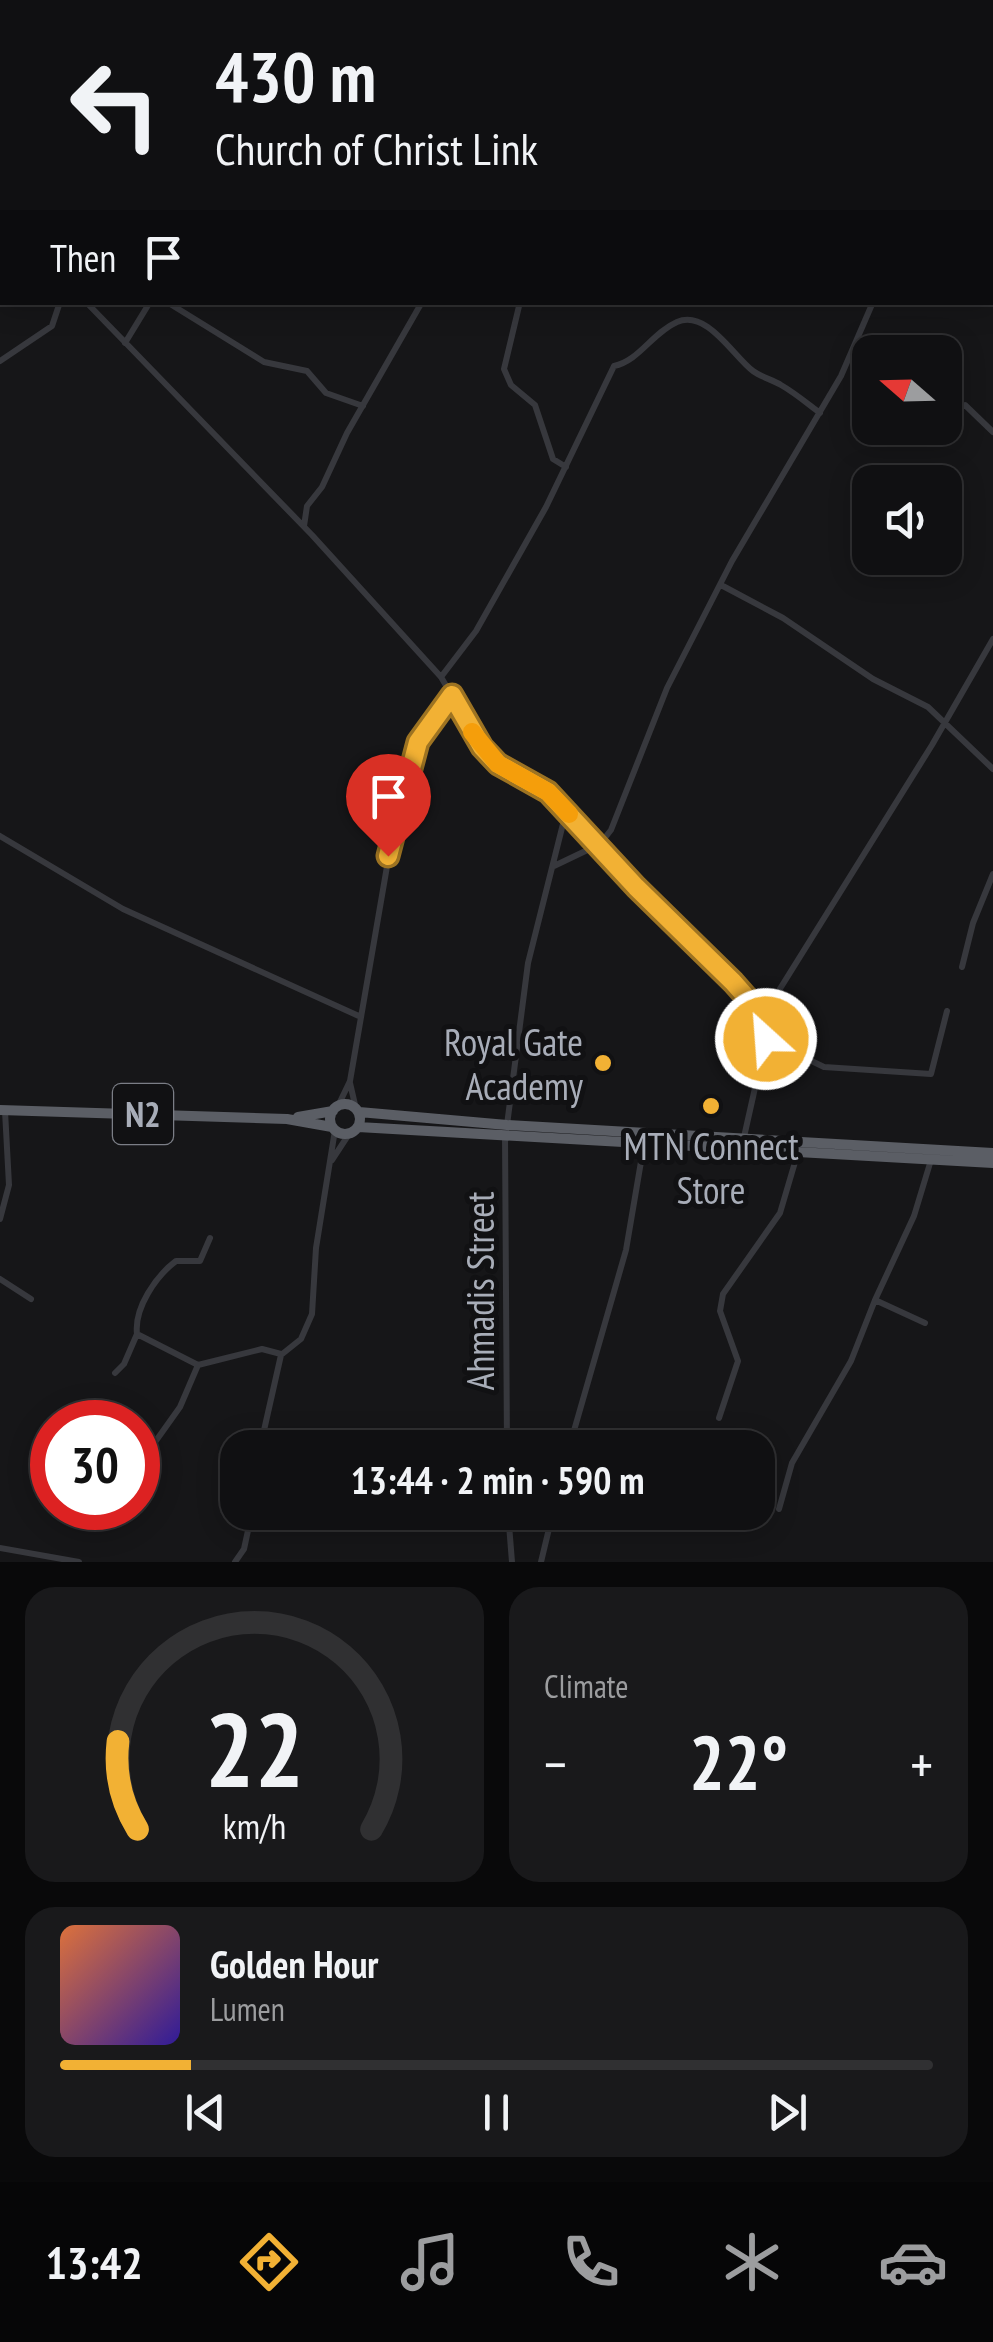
<!DOCTYPE html>
<html lang="en">
<head>
<meta charset="utf-8">
<style>
	:root { --surface:#101012; --page:#19191b; --text:#f1f3f6; --muted:#9c9d9f; --line:#303032; --accent:#f2b134 }
	body { margin:0; font-family:"PT Sans Narrow",sans-serif; background:var(--page); color:var(--text); height:100vh; display:flex; flex-direction:column; font-size:38px; white-space:nowrap }
	* { box-sizing:border-box; margin:0 }
	p { font-size:32px; color:var(--muted) }
	.icon { flex:none; width:55px; height:55px; fill:none; stroke:currentColor; stroke-width:2; stroke-linecap:round; stroke-linejoin:round }
	.map { position:relative; height:1562px; overflow:hidden }
	.sheet { display:flex; flex-direction:column; gap:25px; padding:25px; background:#09090a; flex:1 }
	.sheet>* { flex:none }
	.banner { position:absolute; left:0px; top:0px; width:995px; height:305px; box-shadow:0 5px 25px #0003,0 0 0 2px var(--line); background:#101012; color:var(--text); overflow:hidden }
	.needle { width:65px; rotate:290deg }
	.fabs { position:absolute; left:852px; top:335px; display:grid; gap:20px }
	.fabs a { display:grid; place-items:center; width:110px; height:110px; border-radius:20px; background:var(--surface); box-shadow:0 5px 25px #0003,0 0 0 2px var(--line); font-size:50px }
	.speed { position:absolute; left:30px; top:1400px; display:flex; gap:20px; font-size:50px; font-weight:700; text-align:center }
	.speed>* { display:grid; place-content:center; width:130px; height:130px; border-radius:50%; background:var(--surface); box-shadow:0 5px 25px #0003,0 0 0 2px var(--line); line-height:1 }
	.speed .limit { border:15px solid #d22; background:#fff; color:#111 }
	.pin { position:absolute; display:grid; place-items:center; width:85px; height:85px; color:#fff; margin:-102px -42px; border-radius:50% 50% 50% 0; rotate:-45deg; box-shadow:0 0 10px #0007 }
	.pin .icon { rotate:45deg }
	.me { position:absolute; width:110px; margin:-55px; rotate:334deg; stroke-linejoin:round; filter:drop-shadow(0 0 8px #0008) }
	.turn { display:flex; align-items:center; gap:35px; height:210px; padding:0 50px; font-size:45px }
	.turn .icon { width:130px; height:130px; stroke-width:2.5 }
	.turn b { display:block; font-size:70px; line-height:85px }
	.then { display:flex; align-items:center; height:95px; padding:0 50px; background:#0003; gap:20px; font-size:38px }
	.big { font-size:75px; font-weight:700; line-height:1.1 }
	.sheet .widget { flex:1; display:flex; flex-direction:column; justify-content:center; gap:15px; min-width:0; padding:0 35px; border-radius:30px; background:var(--page) }
	.sheet .dial { align-items:center; gap:0 }
	.dial svg { height:260px; overflow:visible; fill:none; stroke:var(--line); stroke-width:7; stroke-linecap:round; text-anchor:middle }
	.dial text { fill:var(--text); stroke:none }
	.song { display:flex; align-items:center; gap:30px }
	.cover { width:120px; height:120px; border-radius:15px; background:linear-gradient(135deg,hsl(20 70% 55%),hsl(250 70% 35%)) }
	.played { height:10px; border-radius:5px; background:linear-gradient(90deg,var(--accent) 15%,var(--line) 15%) }
	.keys { display:flex; justify-content:space-around; direction:ltr }
	.heat { display:flex; justify-content:space-between; align-items:center; font-size:55px; direction:ltr }
	.sheet .tiles { flex:1; display:grid; gap:25px; grid-template-columns:1fr 1fr }
	.widget:last-child { grid-column:span 2 }
	.trip { position:absolute; left:220px; top:1430px; width:555px; height:100px; border-radius:30px; background:var(--surface); box-shadow:0 5px 25px #0003,0 0 0 2px var(--line); font-weight:700; line-height:100px; text-align:center }
	.dock { display:flex; height:160px; justify-content:space-around; align-items:center; background:#060607; color:var(--muted) }
	.dock .icon { width:70px; height:70px }
	.dock .active { color:var(--accent) }
	.dock b { font-size:45px; color:var(--text) }
	.map>svg:first-child { display:block }
	.lines { fill:none; stroke-linecap:round; stroke-linejoin:round }
	.minor { stroke:#37383d; stroke-width:6 }
	.trunk { stroke:#5b5e65; stroke-width:10 }
	.route-casing { stroke:#9d7322; stroke-width:25 }
	.route { stroke:#f2b134; stroke-width:18 }
	.slow { stroke:#f59e0b; stroke-width:18 }
	.poi-dot { fill:#f2b134; stroke:#111113; stroke-width:4 }
	.labels { text-anchor:middle; dominant-baseline:central; stroke-width:10; stroke-linejoin:round; paint-order:stroke }
	.shield { fill:#111113; stroke:#7b7e86; stroke-width:2.5 }
	.shield-label { font-size:35px; font-weight:bold; fill:#a8adb8 }
	.poi-label { font-size:38px; fill:#a8adb8; stroke:#111113; text-anchor:end }
	.street-label { font-size:38px; fill:#a8adb8; stroke:#111113 }
</style>
</head>
<body>
<div class="map">
<svg width="993" height="1562" viewBox="0 0 993 1562">
	<rect width="100%" height="100%" fill="#161618"/>
	<g class="lines">
		<path class="minor" d="M129 2V0
			M992 97 993 96
			M0 210 2 213
			M992 231 993 232
			M86 302 312 535 441 677 482 747 498 764 548 792 763 1016 766 1039 744 1137
			M167 302 264 362 307 371 326 393 363 406
			M520 302 504 369 511 385 535 405 553 459 566 467
			M125 343 150 302
			M0 361 52 326 60 302
			M945 417 965 405 993 432
			M915 436 929 428
			M304 526 307 506 322 487 347 433 422 302
			M721 585 783 618 873 679 928 707 993 769
			M441 677 476 631 546 507 614 366C639 361 652 333 677 322 707 309 733 356 753 371 761 377 773 380 781 385 795 393 808 404 820 413
			M0 836 123 909 361 1017
			M554 866 600 844 611 830 667 688 732 561 841 376 873 302
			M962 967 973 923 993 874
			M763 1016 932 745 993 639
			M766 1039 824 1067 931 1074 947 1011
			M350 1083 356 1109
			M338 1106 350 1081 395 820 417 742 452 695
			M507 1125 528 963 566 812
			M505 1135 507 1448
			M332 1160 349 1134
			M0 1219 9 1185 5 1111
			M0 1279 31 1299
			M875 1300 925 1323
			M137 1334C134 1308 156 1276 176 1261H200L210 1238
			M115 1373 124 1364 137 1334 198 1365
			M719 1418 738 1361 720 1311 723 1294 780 1213 798 1152
			M260 1448 281 1355 301 1339 312 1314 316 1248 335 1130
			M569 1448 626 1250 644 1144
			M138 1466 180 1407 198 1365 262 1349 281 1354
			M779 1509 792 1463 851 1361 875 1300 914 1216 931 1160
			M508 1512 512 1562
			M0 1548 79 1562
			M235 1562 244 1549 252 1512
			M541 1562 553 1512"/>
		<path class="trunk" d="M330 1119a15 15 0 1 1 30 0a15 15 0 1 1-30 0Z
			M0 1110 287 1119 332 1127
			M359 1112 507 1125 993 1153
			M298 1117 333 1111
			M358 1127 993 1163"/>
	</g>
	<g class="lines">
		<g class="route-casing">
			<path id="route" d="M388 856 418 742 452 695 482 747 498 764 548 792 636 887 733 982 763 1016 766 1039"/>
		</g>
		<use href="#route" class="route"/>
		<path class="slow" d="M472 732 498 764 548 792 569 814"/>
	</g>
	<g class="poi-dot">
		<circle cx="603" cy="1063" r="10"/>
		<circle cx="711" cy="1106" r="10"/>
	</g>
	<g class="labels">
		<rect class="shield" x="113" y="1084" width="60" height="60" rx="8"/>
		<g class="shield-label">
			<text x="143" y="1114">N2</text>
		</g>
		<g class="poi-label">
			<text x="583" y="1041">Royal Gate<tspan x="583" dy="44">Academy</tspan></text>
			<text x="711" y="1145" text-anchor="middle">MTN Connect<tspan x="711" dy="44">Store</tspan></text>
		</g>
		<g class="street-label">
			<text transform="translate(479 1291) rotate(-90)">Ahmadis Street</text>
		</g>
	</g>
</svg>
<div class="fabs">
<a><svg class="needle" viewBox="-14 -14 28 28"><path d="M0-13l5 13h-10z" fill="#e53935"/><path d="M0 13l5-13h-10z" fill="#9c9d9f"/></svg></a>
<a><svg class="icon" aria-label="sound" viewBox="0 0 24 24"><path d="M4 9h4l5-4v14l-5-4H4zM17 9q2 3 0 6"/></svg></a>
</div>
<div class="speed"><div class="limit">30</div></div>
<div class="pin" style="left:388px;top:856px;background:#d93025"><svg class="icon" aria-label="arrive" viewBox="0 0 24 24"><path d="M6 21V4h12l-3 4 3 4H6"/></svg></div>
<svg class="me" style="left:766px;top:1039px" viewBox="-20 -20 40 40"><circle r="17" fill="#f2b134" stroke="#fff" stroke-width="3"/><path d="M0-11L8 9 0 5-8 9z" fill="#fff"/></svg>
<div class="trip">13:44 · 2 min · 590 m</div>
<div class="banner">
<div class="turn"><svg class="icon" aria-label="left" viewBox="0 0 24 24"><path d="M17 20v-9H6M10 6l-5 5 5 5"/></svg><div><b>430 m</b>Church of Christ Link</div></div>
<div class="then">Then<svg class="icon" aria-label="arrive" viewBox="0 0 24 24"><path d="M6 21V4h12l-3 4 3 4H6"/></svg></div>
</div>
</div>
<section class="sheet">
<div class="tiles">
<div class="widget dial"><svg viewBox="0 0 100 80">
<path d="M14 69A42 42 0 1 1 86 69"/>
<path d="M14 69A42 42 0 0 1 8 42" stroke="#f2b134"/>
<text x="50" y="56" font-size="32" font-weight="700">22</text>
<text x="50" y="72" font-size="11">km/h</text>
</svg></div>
<div class="widget"><p>Climate</p>
<div class="heat"><a>−</a><b class="big">22°</b><a>+</a></div>
</div>
<div class="widget">
<div class="song"><i class="cover"></i><div><b>Golden Hour</b><p>Lumen</p></div></div>
<div class="played"></div>
<div class="keys"><svg class="icon" aria-label="previous" viewBox="0 0 24 24"><path d="M18 5L8 12l10 7zM5 5v14"/></svg><svg class="icon" aria-label="pause" viewBox="0 0 24 24"><path d="M8 5v14M16 5v14"/></svg><svg class="icon" aria-label="next" viewBox="0 0 24 24"><path d="M6 5l10 7-10 7zM19 5v14"/></svg></div>
</div>
</div>
</section>
<nav class="dock">
<b>13:42</b>
<svg class="icon active" aria-label="directions" viewBox="0 0 24 24"><path d="M12 3l9 9-9 9-9-9zM9 14v-3h6M13 9l2 2-2 2"/></svg>
<svg class="icon" aria-label="music" viewBox="0 0 24 24"><path d="M9 18V5l10-2v13"/><circle cx="6" cy="18" r="3"/><circle cx="16" cy="16" r="3"/></svg>
<svg class="icon" aria-label="phone" viewBox="0 0 24 24"><path d="M5 4h4l2 5-3 2q2 4 5 5l2-3 5 2v4C11 20 4 13 5 4z"/></svg>
<svg class="icon" aria-label="climate" viewBox="0 0 24 24"><path d="M12 3v18M4 7l16 10M4 17L20 7"/></svg>
<svg class="icon" aria-label="car" viewBox="0 0 24 24"><path d="M5 17H2v-5l4-1 3-4h7l3 4 3 1v5h-3M9 17h6M6 11h13"/><circle cx="7" cy="17" r="2"/><circle cx="17" cy="17" r="2"/></svg>
</nav>
</body>
</html>
